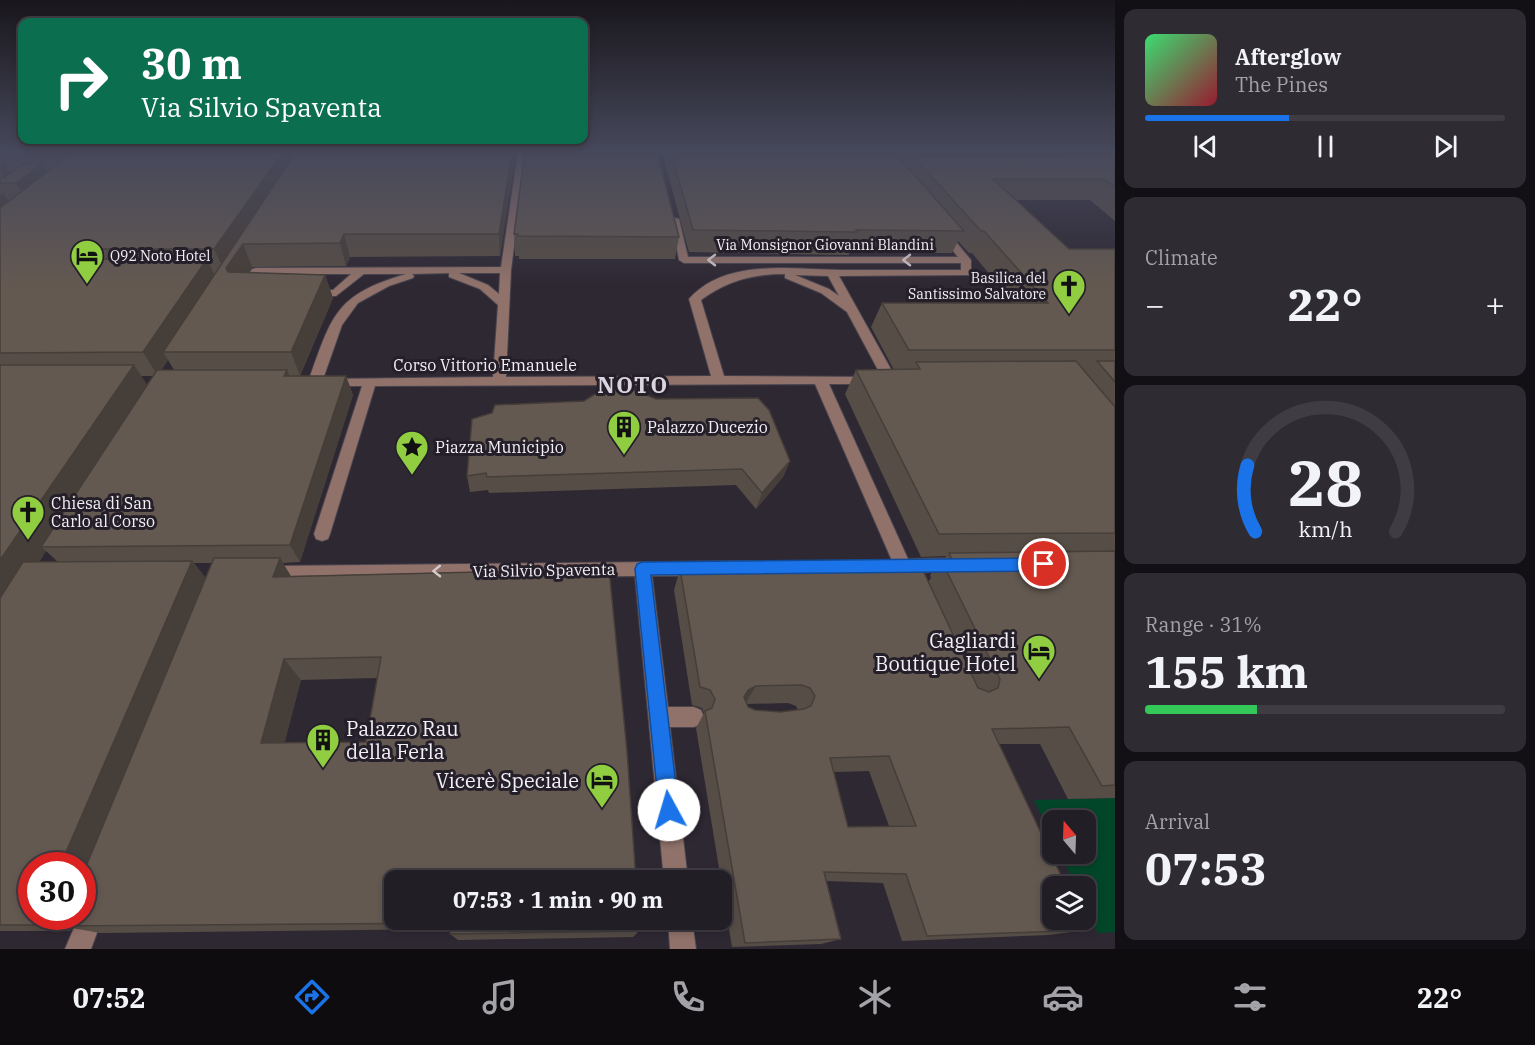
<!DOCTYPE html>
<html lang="en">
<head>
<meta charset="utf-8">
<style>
	:root { --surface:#221e26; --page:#2e2b32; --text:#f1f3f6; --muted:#a2a2a7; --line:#3f3c43; --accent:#1a73e8 }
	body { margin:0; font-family:"IBM Plex Serif",serif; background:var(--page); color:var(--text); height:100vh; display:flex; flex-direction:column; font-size:22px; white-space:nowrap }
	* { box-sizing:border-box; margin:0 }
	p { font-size:20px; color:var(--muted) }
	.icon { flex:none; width:33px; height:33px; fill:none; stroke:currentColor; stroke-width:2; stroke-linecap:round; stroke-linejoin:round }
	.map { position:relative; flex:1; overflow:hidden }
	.panel { display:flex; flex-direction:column; gap:9px; padding:9px; background:#131015; width:420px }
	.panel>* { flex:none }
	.top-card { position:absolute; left:18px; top:18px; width:570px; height:126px; border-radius:12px; box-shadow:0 3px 9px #0003,0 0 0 2px var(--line); background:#0b6e4f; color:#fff; overflow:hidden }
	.needle { width:39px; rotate:341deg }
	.fabs { position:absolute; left:1042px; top:810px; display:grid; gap:12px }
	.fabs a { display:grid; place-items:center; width:54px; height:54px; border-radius:12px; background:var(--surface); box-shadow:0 3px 9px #0003,0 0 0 2px var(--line); font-size:30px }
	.speed { position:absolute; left:18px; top:852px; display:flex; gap:12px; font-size:30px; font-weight:700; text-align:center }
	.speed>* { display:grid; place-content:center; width:78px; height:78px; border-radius:50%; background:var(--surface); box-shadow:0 3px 9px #0003,0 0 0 2px var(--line); line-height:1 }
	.speed .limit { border:9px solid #d22; background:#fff; color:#111 }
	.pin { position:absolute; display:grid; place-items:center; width:51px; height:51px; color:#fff; margin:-26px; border:3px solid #fff; border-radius:50%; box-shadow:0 2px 6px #0007 }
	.me { position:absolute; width:66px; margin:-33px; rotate:354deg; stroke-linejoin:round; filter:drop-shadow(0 0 4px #0008) }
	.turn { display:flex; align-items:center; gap:21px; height:126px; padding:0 24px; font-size:27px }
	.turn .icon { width:78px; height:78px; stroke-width:2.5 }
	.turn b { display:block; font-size:42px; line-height:51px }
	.big { font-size:45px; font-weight:700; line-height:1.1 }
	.panel .widget { flex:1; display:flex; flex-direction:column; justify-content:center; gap:9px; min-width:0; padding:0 21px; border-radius:12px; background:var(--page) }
	.panel .dial { align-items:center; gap:0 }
	.dial svg { height:156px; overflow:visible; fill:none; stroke:var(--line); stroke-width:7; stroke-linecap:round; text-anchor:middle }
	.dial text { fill:var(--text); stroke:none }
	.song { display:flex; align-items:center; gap:18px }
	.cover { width:72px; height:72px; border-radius:9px; background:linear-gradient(135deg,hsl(140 70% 55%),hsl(350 70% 35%)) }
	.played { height:6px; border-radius:3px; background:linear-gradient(90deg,var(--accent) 40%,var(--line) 40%) }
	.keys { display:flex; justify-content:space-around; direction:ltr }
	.heat { display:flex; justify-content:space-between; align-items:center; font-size:33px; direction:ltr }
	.charge { height:9px; border-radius:4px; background:linear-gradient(90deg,#34c759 31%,var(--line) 0) }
	.trip { position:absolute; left:384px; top:870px; width:348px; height:60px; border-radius:12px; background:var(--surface); box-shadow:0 3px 9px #0003,0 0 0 2px var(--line); font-weight:700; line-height:60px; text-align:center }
	.menu { display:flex; height:96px; justify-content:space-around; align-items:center; background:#0e0c0f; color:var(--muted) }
	.menu .icon { width:42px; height:42px }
	.menu .selected { color:var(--accent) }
	.menu b { font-size:27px; color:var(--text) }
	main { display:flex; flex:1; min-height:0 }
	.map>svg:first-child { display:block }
	.green { fill:#024629 }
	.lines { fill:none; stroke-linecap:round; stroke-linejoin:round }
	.minor-casing { stroke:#49444e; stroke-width:2 }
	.minor { fill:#90726a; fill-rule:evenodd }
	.wall { fill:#564d46; fill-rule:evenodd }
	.shaded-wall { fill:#463e39 }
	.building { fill:#645951; stroke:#463e39; stroke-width:1.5; fill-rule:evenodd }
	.oneway { stroke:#d5cacb }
	.route { fill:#1a73e8; stroke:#114b97; stroke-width:1.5 }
	.labels { text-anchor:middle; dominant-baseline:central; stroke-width:6; stroke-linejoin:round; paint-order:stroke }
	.far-street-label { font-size:14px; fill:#f2eff5; stroke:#241f29 }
	.far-poi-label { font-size:14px; fill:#f2eff5; stroke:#241f29; text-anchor:start }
	.street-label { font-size:16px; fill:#f2eff5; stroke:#241f29 }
	.poi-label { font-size:16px; fill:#f2eff5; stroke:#241f29; text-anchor:start }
	.near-poi-label { font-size:20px; fill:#f2eff5; stroke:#241f29; text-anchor:end }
	.district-label { font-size:22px; font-weight:bold; letter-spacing:1.5px; fill:#dbd4e1; stroke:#241f29 }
</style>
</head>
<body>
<main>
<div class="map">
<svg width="1115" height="949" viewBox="0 0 1115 949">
	<rect width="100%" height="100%" fill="#2e2833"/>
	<path class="green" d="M1115 798V932L1098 933 1086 909V886H1076L1060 854H1086V820H1053V839L1034 800Z"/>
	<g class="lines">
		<g class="minor-casing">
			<path id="minor" d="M518 152H526L511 270 506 377 711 376 689 299C727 257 792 270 842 270 882 270 922 270 961 270V263H684L679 260 671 217 679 219 688 257H958L938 232 946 230 971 260V275L839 276 897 380 895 383H885L847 312 821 293 785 278V274C752 274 727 281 701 300L724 376 875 377 877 380 870 384H829L908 559 957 558 963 560 965 565 963 570 915 573 912 578C902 582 896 575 892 566L893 563 815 384 375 386 330 534 328 539 322 541 316 539 314 534 362 386H330L323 382 325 379 493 377 498 305 480 289 449 277V273L412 274 414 276 413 278 389 286 358 303 342 325 322 382 315 386 308 382C332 316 334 295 406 274H364L336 296H310L304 293 310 290H333L351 274H260L249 292H241L239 290 252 269 256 268 501 267ZM459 273H500L499 294 488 285ZM795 275 828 276 839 296 829 289Z
				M753 561 759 563 761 568 759 573 753 575 652 576 668 707H694L701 710 704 717 701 724 694 727H670L688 880H664L635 576 270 580 264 578 261 573 264 568 270 566Z
				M93 899 102 902 105 911 91 949H65L79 916H82L84 902Z
				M668 920H692L696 949H670Z"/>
		</g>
		<use href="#minor" class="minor"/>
	</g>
	<path class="wall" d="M0 152H516L500 256 350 257 346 266 252 267 248 273 325 275 333 298 300 376H290H346L353 395 300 562 283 563 291 576 609 569 639 931 633 937 458 940 450 934V929L100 933 72 928 70 931H0ZM168 360 174 370H161ZM141 376H154L147 386ZM46 551 58 562H39ZM194 563H212L206 579ZM377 678 366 742 284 743 301 680Z
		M662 152H1115V221L1090 200H1016L1069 249H1115V798L1068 799 1040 744H999L1086 930 1049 935 902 941 883 883 826 881 841 939 821 944 732 947 696 728 704 713 702 708 692 705 674 590 680 569 928 582 931 578 930 575 946 556 921 557 845 394 856 370H894L871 327 882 303H1013L972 253H969L958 241 952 253H849V255H845L689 252ZM788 703 796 706 798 710 780 712 755 710 748 707 747 704ZM869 771 889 826 848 827 834 772Z
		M514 234 679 237 675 259H519V256H515Z
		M472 419 790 461 783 477 756 509 736 485 489 493 488 490 470 492 467 476Z"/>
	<path class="shaded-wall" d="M57 152H95L66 175 54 154Z
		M283 152H303L243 244 252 267 236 291 225 272 214 249Z
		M512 152H516L500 256 499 234Z
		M4 164 16 183 42 164 55 185 30 205 16 183H8L0 171V167Z
		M3 193 18 215 0 230V196Z
		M344 234 350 257 346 266 340 243Z
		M96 249 110 272 89 253Z
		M207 259 218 282 163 352 168 360 158 376 143 352Z
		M325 275 333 298 300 376 291 352Z
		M134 365 150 389 41 547 46 551 0 624V560Z
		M287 370 295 389 284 376Z
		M346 376 353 395 300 562 290 545Z
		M790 461 783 477 756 509 762 493Z
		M280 558 294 582 273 577Z
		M192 561 210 583 82 900V866H60Z
		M284 659 301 680 280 761 261 743Z
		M756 686 745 704 737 708 748 690Z
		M38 916H76L62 926 72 928 70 931 34 925Z"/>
	<path class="building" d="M0 152H57L54 154 0 155Z
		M73 152H283L214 249H96L89 253 96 259H207L143 352 0 353V208Z
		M296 152H512L499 234H344L340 243 243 244 226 268 228 272 325 275 291 352H163Z
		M525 152H657L679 237 518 236V234H514Z
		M671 152H894L964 231 856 230 857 232H854L693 230Z
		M1066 152H1115V187L1104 179H993L1069 249H1115V350H909L882 303H1048L984 231H981L914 157H1061L1067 154Z
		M23 164H42L16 183H0V178L5 177Z
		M1076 361 1115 407V533L939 534 856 370 920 369 916 362Z
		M1097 361H1115V382Z
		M0 365H134L0 560Z
		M157 370H287L284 376H346L290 545 41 547Z
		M605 388H629L656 399 758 398 769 410 790 461 762 493 742 469 487 477 486 473 467 476 472 419 492 413 495 405 584 401Z
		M1115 551V785L1102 786 1069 727 992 729 1066 886H1053V920H1081L1086 930 927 936 906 874 824 872 841 939 745 943 705 711 712 708 715 699 710 690 700 687 680 569 920 564 978 688 989 692 998 688 1000 679 943 564H954L949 553ZM801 685 810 688 815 696 811 706 804 709 780 712 755 710 748 707 744 697 748 690 756 686ZM889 756 916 826 848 827 830 758Z
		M214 558H280L273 577 609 569 627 751 636 880H394V920H639V931L450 934 451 923 62 926 66 916H82V876ZM381 657 366 742 261 743 284 659Z
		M192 561 60 866H32V916H38L34 925H0V598L23 562Z"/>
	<defs><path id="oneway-chevron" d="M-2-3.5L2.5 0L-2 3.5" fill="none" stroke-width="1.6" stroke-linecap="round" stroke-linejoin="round" transform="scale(1.5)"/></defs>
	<g class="oneway">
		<use href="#oneway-chevron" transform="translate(712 260) rotate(-180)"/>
		<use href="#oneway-chevron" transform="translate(907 260) rotate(-180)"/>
		<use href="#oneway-chevron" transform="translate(437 571) rotate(179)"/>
	</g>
	<linearGradient id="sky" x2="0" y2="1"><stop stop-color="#19161c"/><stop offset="0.53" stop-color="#46485b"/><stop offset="1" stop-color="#46485b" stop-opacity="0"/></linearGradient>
	<rect width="1115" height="285" fill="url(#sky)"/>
	<path class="route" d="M1044 558 1049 560 1052 564 1049 569 1044 571 651 575 679 810 676 818 669 821 662 818 659 810 635 569 637 564 642 562Z"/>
	<defs>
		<g id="hotel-pin" transform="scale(1.725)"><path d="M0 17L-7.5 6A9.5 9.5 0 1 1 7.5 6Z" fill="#90cd41" stroke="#241f29"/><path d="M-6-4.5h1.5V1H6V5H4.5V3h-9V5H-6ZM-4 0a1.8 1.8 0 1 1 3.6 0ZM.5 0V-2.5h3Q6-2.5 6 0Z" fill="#111"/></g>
		<g id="church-pin" transform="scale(1.725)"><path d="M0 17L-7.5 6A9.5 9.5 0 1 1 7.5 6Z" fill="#90cd41" stroke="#241f29"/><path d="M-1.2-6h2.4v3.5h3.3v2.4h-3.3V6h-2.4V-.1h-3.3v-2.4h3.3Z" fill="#111"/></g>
		<g id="building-pin" transform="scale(1.725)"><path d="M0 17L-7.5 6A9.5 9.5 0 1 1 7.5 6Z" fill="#90cd41" stroke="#241f29"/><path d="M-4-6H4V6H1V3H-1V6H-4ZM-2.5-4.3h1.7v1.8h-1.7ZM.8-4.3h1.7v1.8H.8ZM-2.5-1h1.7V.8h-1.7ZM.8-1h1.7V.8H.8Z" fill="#111"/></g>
		<g id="sight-pin" transform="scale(1.725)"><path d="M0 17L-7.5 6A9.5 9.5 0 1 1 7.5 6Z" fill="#90cd41" stroke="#241f29"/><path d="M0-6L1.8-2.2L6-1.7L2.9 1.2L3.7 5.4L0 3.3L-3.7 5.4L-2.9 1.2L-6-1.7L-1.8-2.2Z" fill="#111"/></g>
	</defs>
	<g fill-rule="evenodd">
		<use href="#hotel-pin" x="87" y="256"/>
		<use href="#church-pin" x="1069" y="286"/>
		<use href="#building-pin" x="624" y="427"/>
		<use href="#sight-pin" x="412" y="447"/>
		<use href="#church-pin" x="28" y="512"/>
		<use href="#hotel-pin" x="1039" y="651"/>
		<use href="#building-pin" x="323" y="740"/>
		<use href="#hotel-pin" x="602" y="780"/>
	</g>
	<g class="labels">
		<g class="far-street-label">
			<text x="825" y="245">Via Monsignor Giovanni Blandini</text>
		</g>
		<g class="far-poi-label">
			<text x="110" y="256">Q92 Noto Hotel</text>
			<text x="1046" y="278" text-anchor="end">Basilica del<tspan x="1046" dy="16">Santissimo Salvatore</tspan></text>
		</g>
		<g class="street-label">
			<text x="485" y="365">Corso Vittorio Emanuele</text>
			<text transform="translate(544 570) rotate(-1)">Via Silvio Spaventa</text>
		</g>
		<g class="poi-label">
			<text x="647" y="427">Palazzo Ducezio</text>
			<text x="435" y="447">Piazza Municipio</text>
			<text x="51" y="503">Chiesa di San<tspan x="51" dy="18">Carlo al Corso</tspan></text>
		</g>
		<g class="near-poi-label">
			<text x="1016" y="640">Gagliardi<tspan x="1016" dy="23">Boutique Hotel</tspan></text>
			<text x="346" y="728" text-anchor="start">Palazzo Rau<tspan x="346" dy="23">della Ferla</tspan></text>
			<text x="579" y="780">Vicerè Speciale</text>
		</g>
		<g class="district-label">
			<text x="633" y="384">NOTO</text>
		</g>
	</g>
</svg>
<div class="fabs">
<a><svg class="needle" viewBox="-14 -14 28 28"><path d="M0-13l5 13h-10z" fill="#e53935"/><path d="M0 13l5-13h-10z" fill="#a2a2a7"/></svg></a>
<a><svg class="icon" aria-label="layers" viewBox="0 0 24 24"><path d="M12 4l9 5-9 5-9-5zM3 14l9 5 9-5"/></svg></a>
</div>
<div class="speed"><div class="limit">30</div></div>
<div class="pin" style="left:1044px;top:564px;background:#d93025"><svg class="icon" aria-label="arrive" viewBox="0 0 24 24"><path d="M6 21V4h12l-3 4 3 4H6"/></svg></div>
<svg class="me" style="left:669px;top:810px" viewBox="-20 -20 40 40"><circle r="19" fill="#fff"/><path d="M0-13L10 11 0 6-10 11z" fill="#1a73e8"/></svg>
<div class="trip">07:53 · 1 min · 90 m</div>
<div class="top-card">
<div class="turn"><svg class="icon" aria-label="right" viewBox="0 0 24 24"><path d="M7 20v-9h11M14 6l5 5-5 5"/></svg><div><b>30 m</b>Via Silvio Spaventa</div></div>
</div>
</div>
<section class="panel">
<div class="widget">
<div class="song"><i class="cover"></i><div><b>Afterglow</b><p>The Pines</p></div></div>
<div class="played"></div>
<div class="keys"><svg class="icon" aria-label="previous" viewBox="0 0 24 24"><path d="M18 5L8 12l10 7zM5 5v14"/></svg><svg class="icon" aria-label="pause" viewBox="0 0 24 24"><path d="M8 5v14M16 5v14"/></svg><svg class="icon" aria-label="next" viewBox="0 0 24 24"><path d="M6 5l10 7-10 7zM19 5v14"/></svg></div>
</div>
<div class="widget"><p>Climate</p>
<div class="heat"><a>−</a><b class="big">22°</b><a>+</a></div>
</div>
<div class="widget dial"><svg viewBox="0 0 100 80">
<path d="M14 69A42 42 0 1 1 86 69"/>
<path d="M14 69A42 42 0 0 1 10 35" stroke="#1a73e8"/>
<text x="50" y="56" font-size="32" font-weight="700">28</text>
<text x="50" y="72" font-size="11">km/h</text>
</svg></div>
<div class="widget"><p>Range · 31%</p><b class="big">155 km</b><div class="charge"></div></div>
<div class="widget"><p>Arrival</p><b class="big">07:53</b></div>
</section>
</main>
<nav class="menu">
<b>07:52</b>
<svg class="icon selected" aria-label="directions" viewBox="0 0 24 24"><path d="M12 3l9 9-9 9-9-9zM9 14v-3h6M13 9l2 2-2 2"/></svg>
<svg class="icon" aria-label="music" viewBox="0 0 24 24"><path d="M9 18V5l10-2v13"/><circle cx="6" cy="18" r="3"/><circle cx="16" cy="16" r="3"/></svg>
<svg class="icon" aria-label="phone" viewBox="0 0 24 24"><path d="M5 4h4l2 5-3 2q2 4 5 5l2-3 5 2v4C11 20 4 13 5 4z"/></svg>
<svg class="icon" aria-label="climate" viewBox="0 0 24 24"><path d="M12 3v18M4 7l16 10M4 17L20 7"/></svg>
<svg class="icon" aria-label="car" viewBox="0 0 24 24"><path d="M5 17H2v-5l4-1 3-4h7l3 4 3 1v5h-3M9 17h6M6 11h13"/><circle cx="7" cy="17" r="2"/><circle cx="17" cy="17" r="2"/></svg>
<svg class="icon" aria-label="filters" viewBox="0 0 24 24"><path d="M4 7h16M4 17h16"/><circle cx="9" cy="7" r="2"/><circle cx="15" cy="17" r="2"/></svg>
<b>22°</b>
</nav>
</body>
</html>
